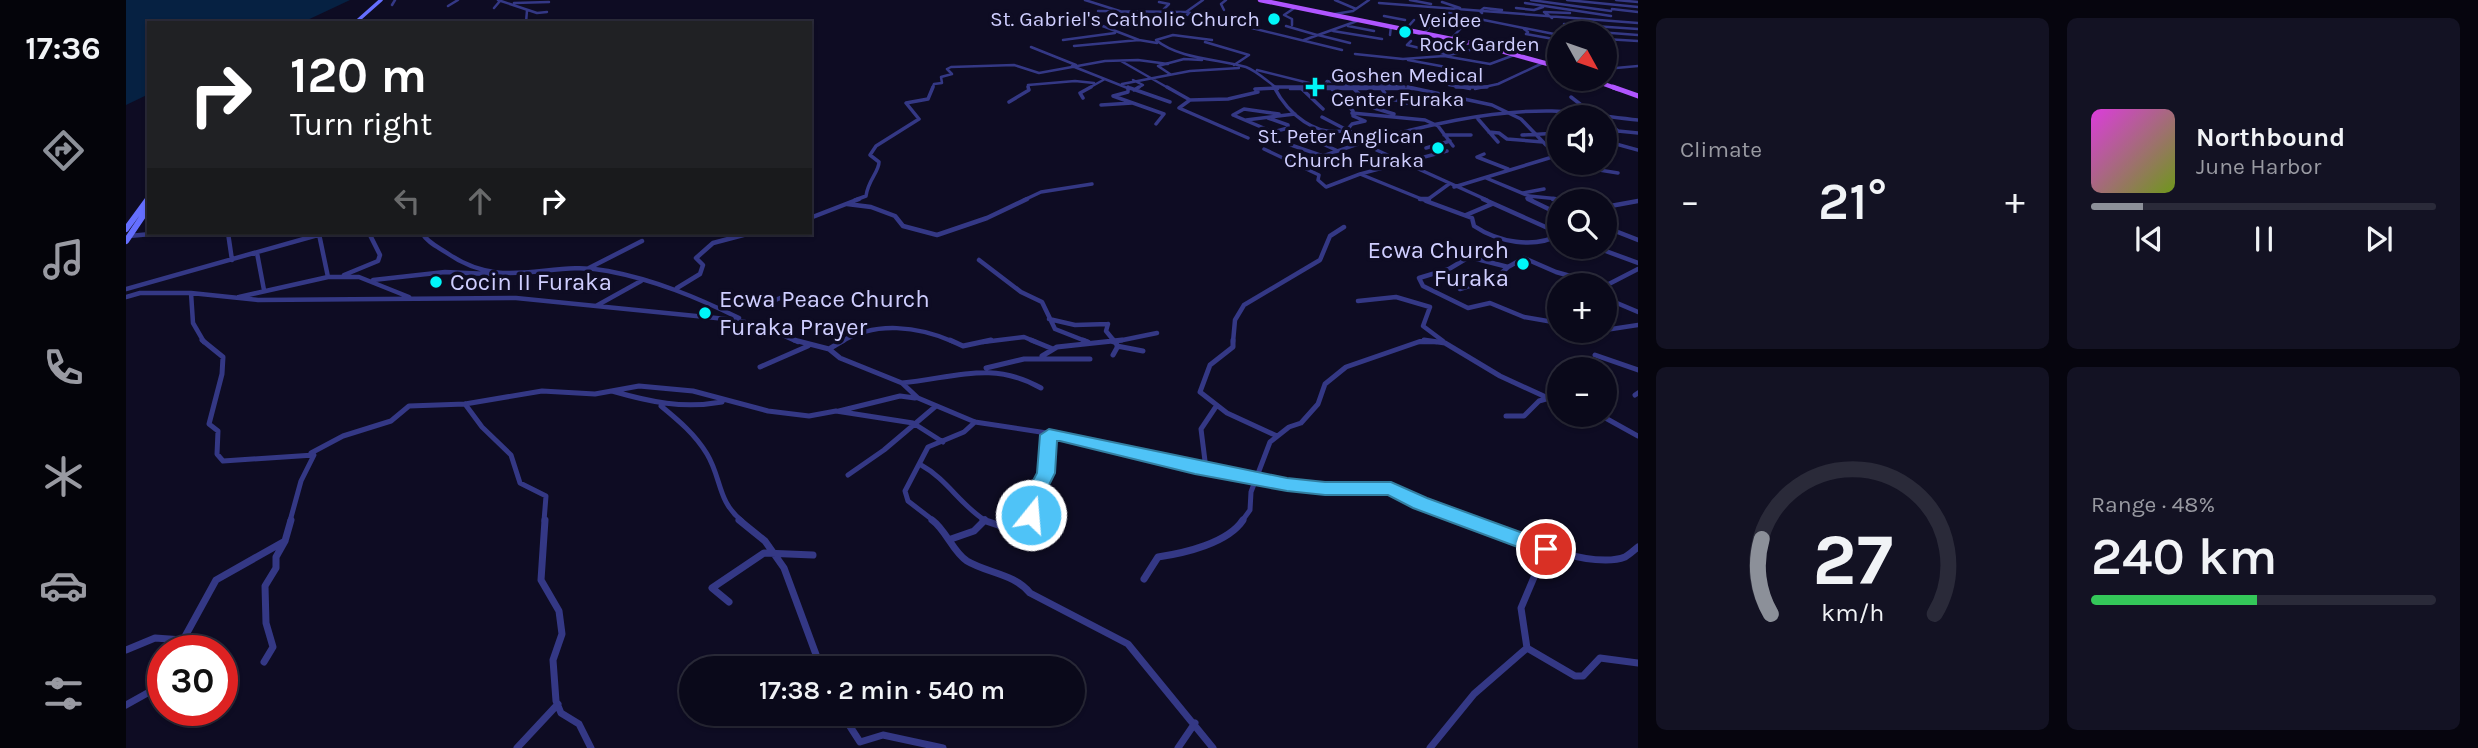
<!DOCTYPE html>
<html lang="en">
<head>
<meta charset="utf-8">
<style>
	:root { --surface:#0a091a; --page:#131223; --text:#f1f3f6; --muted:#999aa2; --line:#2a2a39; --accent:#8c9099 }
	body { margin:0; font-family:Karla,sans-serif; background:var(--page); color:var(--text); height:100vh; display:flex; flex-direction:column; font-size:26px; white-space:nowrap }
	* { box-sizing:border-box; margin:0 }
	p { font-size:23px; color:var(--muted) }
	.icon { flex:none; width:38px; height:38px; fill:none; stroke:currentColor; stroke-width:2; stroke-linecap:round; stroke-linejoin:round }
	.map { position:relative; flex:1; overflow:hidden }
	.details { display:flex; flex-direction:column; gap:18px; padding:18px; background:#06050e; width:840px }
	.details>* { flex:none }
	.top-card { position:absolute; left:21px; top:21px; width:665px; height:214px; border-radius:0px; box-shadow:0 2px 5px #0004,0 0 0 2px var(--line); background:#202124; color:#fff; overflow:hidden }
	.needle { width:46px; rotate:130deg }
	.buttons { position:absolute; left:1421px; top:21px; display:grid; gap:14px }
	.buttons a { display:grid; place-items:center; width:70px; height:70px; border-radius:50%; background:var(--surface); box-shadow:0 2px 5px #0004,0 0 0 2px var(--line); font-size:35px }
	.speed { position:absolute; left:21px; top:635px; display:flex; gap:14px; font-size:35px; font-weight:700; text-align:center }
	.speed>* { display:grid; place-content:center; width:91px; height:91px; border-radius:50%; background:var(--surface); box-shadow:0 2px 5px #0004,0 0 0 2px var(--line); line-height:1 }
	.speed .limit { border:10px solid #d22; background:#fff; color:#111 }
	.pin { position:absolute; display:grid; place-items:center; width:60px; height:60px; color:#fff; margin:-30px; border:4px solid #fff; border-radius:50%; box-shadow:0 2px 7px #0007 }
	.me { position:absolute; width:77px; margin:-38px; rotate:17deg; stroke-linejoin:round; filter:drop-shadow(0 0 5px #0008) }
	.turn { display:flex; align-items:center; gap:24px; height:147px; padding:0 28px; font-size:32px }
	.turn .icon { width:91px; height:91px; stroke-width:2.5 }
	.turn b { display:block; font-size:49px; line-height:60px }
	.lanes { display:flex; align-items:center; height:66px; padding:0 28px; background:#0003; justify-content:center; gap:35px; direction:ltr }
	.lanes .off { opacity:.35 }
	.big { font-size:52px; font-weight:600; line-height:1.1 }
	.details .widget { flex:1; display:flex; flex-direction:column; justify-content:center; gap:10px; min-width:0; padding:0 24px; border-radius:10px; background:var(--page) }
	.details .dial { align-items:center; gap:0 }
	.dial svg { height:182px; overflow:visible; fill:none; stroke:var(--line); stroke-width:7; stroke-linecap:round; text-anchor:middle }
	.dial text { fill:var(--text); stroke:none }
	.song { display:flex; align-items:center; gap:21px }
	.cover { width:84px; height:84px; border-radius:10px; background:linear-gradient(135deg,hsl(300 70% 55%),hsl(80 70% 35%)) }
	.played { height:7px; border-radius:4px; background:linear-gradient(90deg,var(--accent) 15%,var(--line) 15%) }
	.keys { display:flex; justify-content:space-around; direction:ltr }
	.heat { display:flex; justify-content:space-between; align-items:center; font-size:38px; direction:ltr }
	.charge { height:10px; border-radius:5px; background:linear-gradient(90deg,#34c759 48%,var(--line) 0) }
	.details .tiles { flex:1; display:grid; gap:18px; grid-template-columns:repeat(2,1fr) }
	.trip { position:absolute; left:553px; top:656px; width:406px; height:70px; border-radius:35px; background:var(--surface); box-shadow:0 2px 5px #0004,0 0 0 2px var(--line); font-weight:600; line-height:70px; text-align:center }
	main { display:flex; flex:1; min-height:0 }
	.tabs { display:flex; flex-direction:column; width:126px; justify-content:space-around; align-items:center; background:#04040a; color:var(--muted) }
	.tabs .icon { width:49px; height:49px }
	.tabs .current { color:var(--accent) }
	.tabs b { font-size:32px; color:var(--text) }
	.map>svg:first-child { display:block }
	.water { fill:#062142 }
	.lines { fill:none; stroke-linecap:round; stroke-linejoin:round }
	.street-far4 { stroke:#343885; stroke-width:2.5 }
	.street-far3 { stroke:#343885; stroke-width:3.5 }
	.street-far2 { stroke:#343885; stroke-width:4.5 }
	.street-far1 { stroke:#343885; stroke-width:5 }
	.street { stroke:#343885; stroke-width:7 }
	.secondary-far2 { stroke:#656fff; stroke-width:3.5 }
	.secondary-far1 { stroke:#656fff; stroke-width:4.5 }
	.secondary { stroke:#656fff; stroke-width:6 }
	.primary-far1 { stroke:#b055ff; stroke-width:4.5 }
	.primary { stroke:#b055ff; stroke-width:5 }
	.route { fill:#4fc3f7; stroke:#337fa1; stroke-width:2 }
	.poi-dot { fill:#00f6f9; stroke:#0e0c23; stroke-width:2.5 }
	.labels { text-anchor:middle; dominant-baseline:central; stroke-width:7; stroke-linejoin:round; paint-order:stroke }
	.far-poi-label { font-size:21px; fill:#cfceff; stroke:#0e0c23; text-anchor:end }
	.poi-label { font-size:24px; fill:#cfceff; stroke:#0e0c23; text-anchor:start }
</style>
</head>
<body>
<main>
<nav class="tabs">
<b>17:36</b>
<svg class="icon current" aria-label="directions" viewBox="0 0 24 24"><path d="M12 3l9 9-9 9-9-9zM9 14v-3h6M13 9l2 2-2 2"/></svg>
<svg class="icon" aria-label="music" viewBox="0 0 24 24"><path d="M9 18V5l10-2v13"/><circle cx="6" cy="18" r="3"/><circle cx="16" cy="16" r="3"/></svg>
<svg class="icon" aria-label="phone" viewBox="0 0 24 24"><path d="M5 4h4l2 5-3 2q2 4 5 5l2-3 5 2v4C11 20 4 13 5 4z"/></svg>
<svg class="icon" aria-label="climate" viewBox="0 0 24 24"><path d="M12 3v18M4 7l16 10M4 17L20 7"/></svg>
<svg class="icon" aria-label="car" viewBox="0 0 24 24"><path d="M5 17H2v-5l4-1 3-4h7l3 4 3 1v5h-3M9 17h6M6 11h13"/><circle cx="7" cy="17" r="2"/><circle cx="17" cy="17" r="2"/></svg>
<svg class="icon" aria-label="filters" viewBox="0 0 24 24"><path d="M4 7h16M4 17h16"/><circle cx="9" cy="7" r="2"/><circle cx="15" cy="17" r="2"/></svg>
</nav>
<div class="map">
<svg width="1512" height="748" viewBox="0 0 1512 748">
	<rect width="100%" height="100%" fill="#0e0c23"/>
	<path class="water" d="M0 0H224L175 23H23V94L0 105Z"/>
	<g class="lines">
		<path class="street-far4" d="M372 0 411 13 421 12
			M959 0 1003 14
			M1209 0 1230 9
			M1284 0 1305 4
			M1405 0 1485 11
			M1441 0 1512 7
			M1490 0 1512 2
			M1033 2 1043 4 1038 9
			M1316 2 1334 8
			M388 3 423 2
			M1253 3 1512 23
			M1399 3 1485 16
			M266 5 269 0
			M322 6 332 0
			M368 8 374 1
			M1390 8 1408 10 1417 7
			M1486 9 1512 12
			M1098 10 1095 4 1100 0
			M972 11 1060 12 1216 50
			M1060 12 1077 0
			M1323 13 1433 35
			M1356 13 1354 11 1358 8 1376 10
			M1209 14 1227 11 1243 0
			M1002 16 1028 21
			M1258 16 1279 20
			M1426 18 1418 12 1444 13
			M400 23 401 10
			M1438 24 1512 29
			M974 25 1013 40
			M1166 25V19L1158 15 1170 7
			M1160 26 1191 35
			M1222 26 1248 31
			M1341 26 1350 19
			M1015 27 1055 19 1064 13
			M1280 29 1288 20
			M1398 29 1402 32 1400 34 1433 40
			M1445 30 1512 35
			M1207 31 1256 39
			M1298 33 1309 20
			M1192 35 1224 43
			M1264 35 1265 26
			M1326 38 1336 27
			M1479 39 1512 41
			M937 40 989 33
			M1086 40 1047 35 1030 40C1053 59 1092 59 1120 67 1131 71 1142 82 1152 89
			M1178 40 1234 20
			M1285 41 1281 45 1323 55 1356 47
			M1079 42 1123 55
			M948 46 1013 40 1031 43
			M1325 46 1336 41
			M905 47 950 65
			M1433 47 1426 49 1424 55 1433 67
			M1379 51 1405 40
			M1229 54 1277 59 1318 56 1364 64 1391 54
			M1282 60 1320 67
			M995 61 1044 89
			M1108 65 1123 55
			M946 66 1004 89
			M1479 69 1512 66
			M1131 70 1199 87
			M1044 74 1032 66 1058 59 1076 60
			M1007 80 1017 85 1010 89
			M1248 82 1270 86
			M996 84 1064 71 1113 68
			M1323 85 1344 89
			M1198 86 1201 81 1223 85
			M806 89 808 84 816 83 815 77 826 74 821 69 825 67 888 65 913 73 979 61 1012 60 1042 64
			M903 89 902 85 949 81 968 83
			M961 89 979 79
			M1133 89 1149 88
			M1164 89H1290
			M1349 89 1372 84 1419 62"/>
		<path class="street-far3" d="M1002 87V92L987 96 1038 114 1030 124
			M1041 87 1064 100 1053 108 1122 138
			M1148 87C1162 114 1190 138 1221 130
			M1149 87H1278
			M1282 87 1366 105 1395 119 1420 145
			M1330 87H1361
			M1004 88 1044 102
			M1205 88 1227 111V116L1239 121 1226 124 1221 130 1244 141
			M1176 89 1197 109
			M1256 89 1262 98 1285 104
			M1008 90 1013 87
			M1229 90 1248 108 1268 114
			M1445 97 1468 115
			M957 98 954 93 965 87
			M1297 99 1306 92
			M1064 100 1102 99 1132 92 1129 89 1149 88
			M1244 101 1265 99
			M883 102 903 90 902 87
			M975 105 1006 103
			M1226 113 1299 120 1312 126 1327 146
			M1107 115 1147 132 1162 128 1212 151
			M1107 115 1118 109 1153 114
			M1196 117 1221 130
			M1142 118 1162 125V128
			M1352 119 1372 142
			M1120 120 1169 114
			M1479 121 1492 131 1479 135
			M1492 131 1512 133
			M1363 132 1373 133 1381 139 1417 142
			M1318 135H1345
			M1396 135 1433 133
			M1479 141 1512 150
			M1165 145 1197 156
			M1300 148 1324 141
			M1138 149 1193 175 1192 180 1200 187 1234 174 1321 151
			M1358 154 1351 157 1382 169
			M1182 161 1235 143
			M1466 163 1464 167 1467 169 1492 173
			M1234 174 1298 200
			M1360 178 1403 196 1443 200
			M1328 187 1433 155
			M1397 193 1418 189
			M1401 198 1406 200
			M729 200 740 196C742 180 753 172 753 162L744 155 750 146 793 119 780 103 802 99 807 87
			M898 200 915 192 966 184
			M1301 200 1323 184
			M1361 200 1235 143C1297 126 1362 110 1426 111 1455 112 1483 117 1512 120"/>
		<path class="street-far2" d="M1294 199H1303
			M1357 199 1433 233
			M1402 199 1433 214
			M1427 199 1449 201
			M1300 201 1346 218 1348 226C1372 242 1408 249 1433 235
			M721 204 745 207 769 216 777 226 811 235 861 218 901 199
			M1479 207 1512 201
			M1340 215 1366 204
			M684 218 733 199
			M1479 227 1512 240
			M102 233 106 260
			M296 233C301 242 312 247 321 253 378 293 423 259 482 271 529 280 570 297 613 318
			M193 234 202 277
			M3 236 36 233
			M1469 247 1512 263
			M131 253 138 290
			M853 260 895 292 916 302 929 329 962 342
			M463 268 516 241
			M218 275 252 261 254 255 243 233
			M247 280 319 272 363 274
			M1479 286 1512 269
			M551 288 574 274 577 265 570 258 587 243 625 233
			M0 289 199 233
			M1334 289 1371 277 1382 267
			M65 293 132 300 390 298 610 320 636 326 672 342
			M0 297 14 293H65L67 323 78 342
			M113 297 202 277H233L283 297
			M1479 298 1512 312
			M1232 301 1270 297 1304 307 1297 326 1317 341
			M470 306 515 281
			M595 309 608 303 647 301 664 294 710 305
			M923 319 949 325 982 324
			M1433 323 1398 317 1364 303 1342 308 1297 286 1293 278 1323 269 1343 257 1382 267 1398 258 1430 272 1476 285
			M982 324 980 331 989 342
			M1479 330 1512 325
			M715 342C749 321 792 326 828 342
			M857 342 898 337 910 342
			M987 342 1031 333
			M1107 342 1109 320 1118 305 1194 260 1204 236 1218 227
			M1293 342H1311"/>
		<path class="street-far1" d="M76 340 97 357 96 374 83 424 92 431 91 454 97 461 188 455 175 481 164 521
			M668 340 703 349 714 358 776 383 792 398 849 422 934 435 1161 485 1199 489 1265 488 1343 521
			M824 340 837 346 865 340
			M905 340 927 349
			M957 340 962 342
			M1107 340V347L1084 365 1074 392 1101 413 1151 436
			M1298 340 1319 343 1374 376 1433 403
			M991 346 1017 351
			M703 349 718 340
			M987 355 992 346 987 340
			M1469 355 1512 370
			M916 356 931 347 996 340
			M634 367 682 346
			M860 368 898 359H964
			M776 383C828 378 866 360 915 388
			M486 391C524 402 557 409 596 402
			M1509 395 1512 393
			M339 404 356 427 385 455 394 483 420 496 418 521
			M535 406C552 420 569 434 581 454 596 479 591 501 616 521
			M713 411 774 396 789 398
			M1474 415 1512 436
			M1380 416H1398L1413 401 1420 399
			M185 453 217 436 265 421 283 406 339 404 416 391 469 394 513 386 567 391 642 411 683 416 710 411 787 423 817 442
			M795 465C821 479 835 506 860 521
			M1080 469 1075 429 1091 405
			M722 475 758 450 810 406
			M808 521 782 501 779 491 802 447 838 432 849 422
			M857 521 859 519
			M903 521V505L920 473 923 435
			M1116 521 1124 510 1125 492 1144 442 1163 427 1175 423 1192 404 1199 384 1220 367 1298 340"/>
		<path class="street" d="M419 520 415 580 433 611 436 634 427 660 430 701 435 713 453 724 465 748
			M613 520 639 541 658 568 695 668
			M806 520C820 530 827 552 841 561 861 573 889 574 904 593L1002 644 1087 748
			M857 520 899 534 904 520
			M1338 520C1374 533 1464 571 1499 557 1503 555 1508 550 1512 547
			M825 539 848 531 859 520
			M1018 579 1032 557C1059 553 1102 543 1117 520
			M603 602 586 588 638 553 687 555
			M1401 648 1449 676H1457L1474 658 1512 663
			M0 650 29 638 57 640
			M51 651 90 580 159 541 165 520
			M138 662 147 647 140 623 139 586 150 568V557L159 541
			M0 705 34 686 37 679
			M716 714 734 742 757 735 817 748
			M391 748 432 704
			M1052 748 1069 723
			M1304 748 1348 694 1401 648 1395 608 1420 549"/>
		<path class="secondary-far2" d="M229 23 255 0"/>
		<path class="secondary-far1" d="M21 200 23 197"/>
		<path class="secondary" d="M0 229 22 199
			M0 241 23 207"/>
		<path class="primary-far1" d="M1134 0 1350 44 1433 67
			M1464 79 1492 89"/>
		<path class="primary" d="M1487 87 1512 96"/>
	</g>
	<path class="route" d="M923 429 1161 478 1199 482H1265L1301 498 1427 544 1430 549 1427 555H1413L1287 508 1262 495H1199L1161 491 1069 474 934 441H931L929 473 913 505 915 515 905 522 899 520 894 505 911 473 914 435Z"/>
	<g class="poi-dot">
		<circle cx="1148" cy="19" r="7"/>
		<circle cx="1279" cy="32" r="7"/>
		<path d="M1185.5 76.5h7v7h7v7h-7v7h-7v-7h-7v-7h7z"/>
		<circle cx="1312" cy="148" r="7"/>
		<circle cx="1397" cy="264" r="7"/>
		<circle cx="310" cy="282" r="7"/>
		<circle cx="579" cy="313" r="7"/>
	</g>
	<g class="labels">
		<g class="far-poi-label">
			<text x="1134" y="19">St. Gabriel's Catholic Church</text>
			<text x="1293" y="20" text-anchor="start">Veidee<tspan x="1293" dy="24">Rock Garden</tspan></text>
			<text x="1205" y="75" text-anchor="start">Goshen Medical<tspan x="1205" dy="24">Center Furaka</tspan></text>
			<text x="1298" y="136">St. Peter Anglican<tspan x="1298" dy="24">Church Furaka</tspan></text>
		</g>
		<g class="poi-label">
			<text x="1383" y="250" text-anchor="end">Ecwa Church<tspan x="1383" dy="28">Furaka</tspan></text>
			<text x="324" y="282">Cocin II Furaka</text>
			<text x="593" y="299">Ecwa Peace Church<tspan x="593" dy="28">Furaka Prayer</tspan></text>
		</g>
	</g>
</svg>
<div class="buttons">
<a><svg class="needle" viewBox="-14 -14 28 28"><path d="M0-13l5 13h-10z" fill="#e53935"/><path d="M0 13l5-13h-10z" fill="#999aa2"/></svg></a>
<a><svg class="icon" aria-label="sound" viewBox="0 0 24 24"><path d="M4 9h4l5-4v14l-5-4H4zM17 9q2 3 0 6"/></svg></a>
<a><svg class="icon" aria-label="search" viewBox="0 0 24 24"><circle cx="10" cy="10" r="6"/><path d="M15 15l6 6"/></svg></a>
<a>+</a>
<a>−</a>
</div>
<div class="speed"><div class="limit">30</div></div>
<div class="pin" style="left:1420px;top:549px;background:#d93025"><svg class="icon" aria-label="arrive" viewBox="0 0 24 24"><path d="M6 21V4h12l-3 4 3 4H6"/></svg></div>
<svg class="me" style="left:905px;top:515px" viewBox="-20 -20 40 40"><circle r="17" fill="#4fc3f7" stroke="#fff" stroke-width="3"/><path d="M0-11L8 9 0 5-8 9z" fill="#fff"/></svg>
<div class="trip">17:38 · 2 min · 540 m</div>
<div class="top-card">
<div class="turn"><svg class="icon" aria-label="right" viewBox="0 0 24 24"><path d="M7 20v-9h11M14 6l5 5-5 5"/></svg><div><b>120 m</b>Turn right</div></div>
<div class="lanes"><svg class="icon off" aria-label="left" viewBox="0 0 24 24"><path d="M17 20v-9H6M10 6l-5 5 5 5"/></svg><svg class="icon off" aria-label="ahead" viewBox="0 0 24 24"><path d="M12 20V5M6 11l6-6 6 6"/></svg><svg class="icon" aria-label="right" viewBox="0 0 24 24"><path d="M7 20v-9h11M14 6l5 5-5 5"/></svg></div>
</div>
</div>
<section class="details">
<div class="tiles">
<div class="widget"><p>Climate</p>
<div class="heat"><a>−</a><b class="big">21°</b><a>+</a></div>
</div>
<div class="widget">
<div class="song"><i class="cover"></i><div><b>Northbound</b><p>June Harbor</p></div></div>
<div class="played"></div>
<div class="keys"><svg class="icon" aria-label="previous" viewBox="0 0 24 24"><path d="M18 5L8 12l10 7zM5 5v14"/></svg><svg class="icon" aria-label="pause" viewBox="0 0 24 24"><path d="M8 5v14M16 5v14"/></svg><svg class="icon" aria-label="next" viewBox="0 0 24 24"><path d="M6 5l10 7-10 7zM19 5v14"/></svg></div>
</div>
<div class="widget dial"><svg viewBox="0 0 100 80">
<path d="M14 69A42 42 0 1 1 86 69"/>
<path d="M14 69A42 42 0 0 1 10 36" stroke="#8c9099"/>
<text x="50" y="56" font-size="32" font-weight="700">27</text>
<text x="50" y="72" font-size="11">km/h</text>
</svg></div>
<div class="widget"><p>Range · 48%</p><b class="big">240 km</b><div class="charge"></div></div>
</div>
</section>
</main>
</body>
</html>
